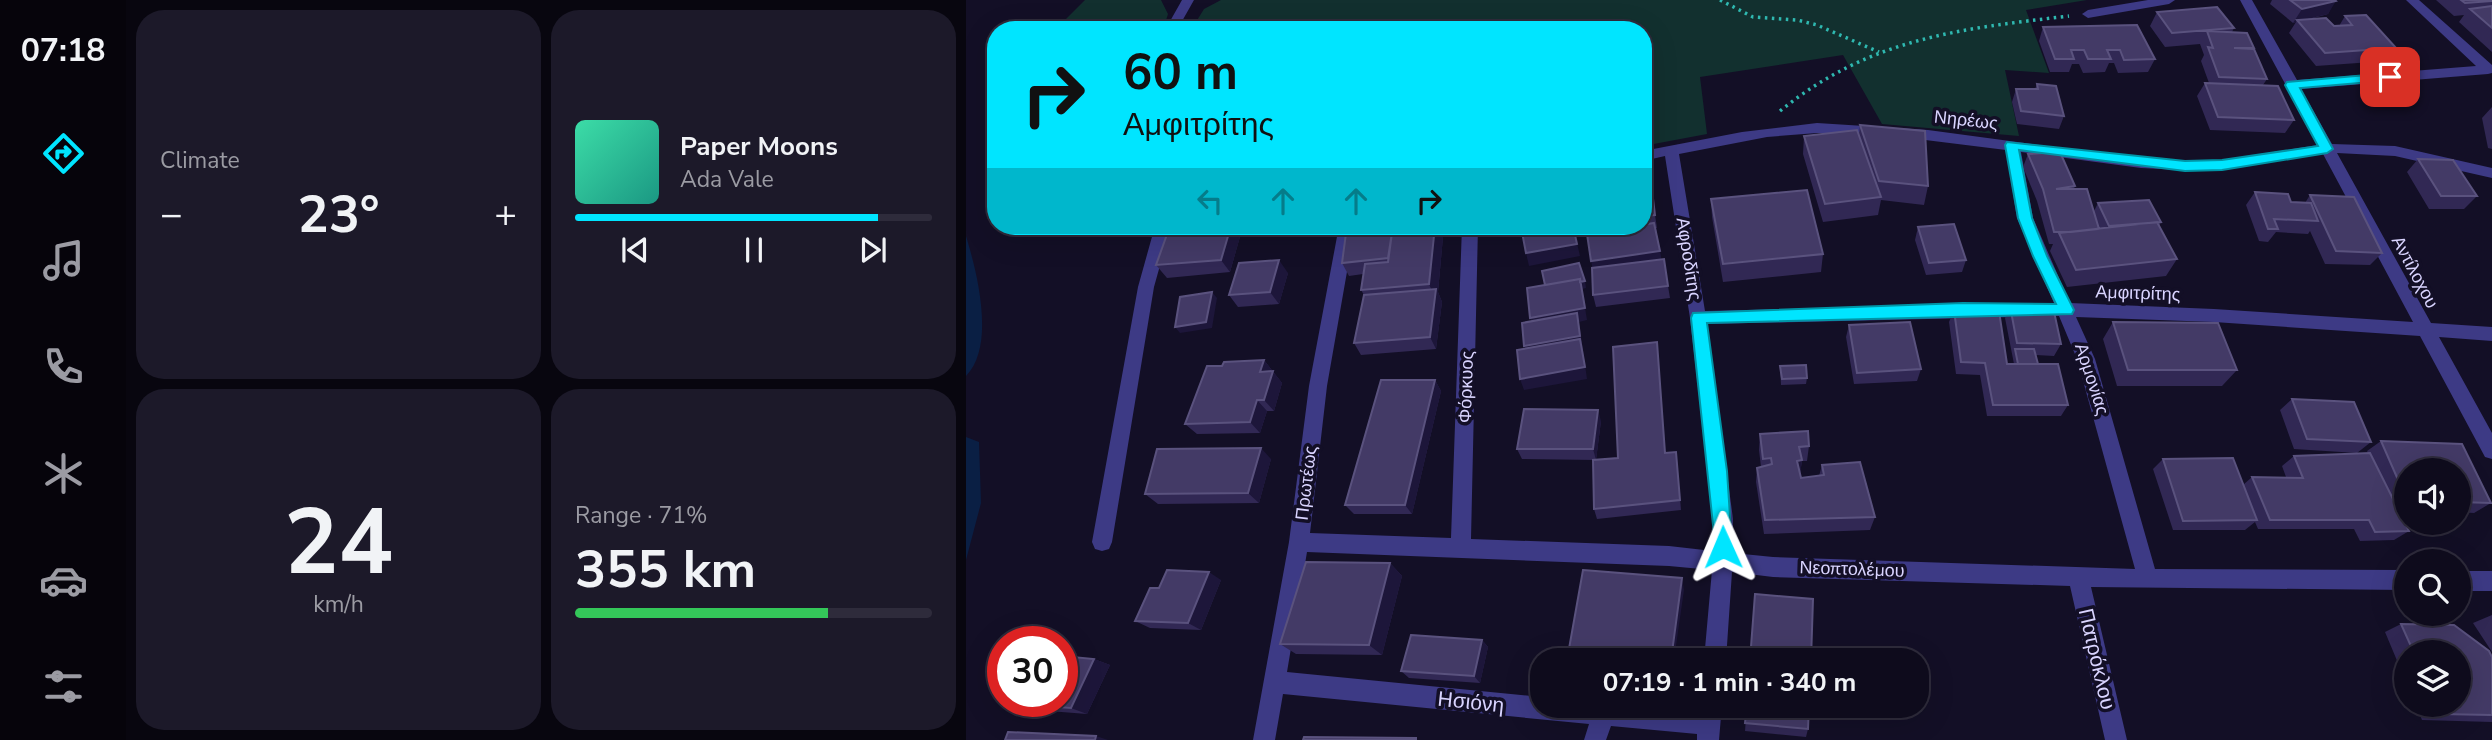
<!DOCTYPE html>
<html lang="en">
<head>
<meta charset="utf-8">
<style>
	:root { --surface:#0e0b1c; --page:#1c1929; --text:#f1f3f6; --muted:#9b9ba3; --line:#2e2b3b; --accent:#00e5ff }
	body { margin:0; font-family:"Nunito Sans",sans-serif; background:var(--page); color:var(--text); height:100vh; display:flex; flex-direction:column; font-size:26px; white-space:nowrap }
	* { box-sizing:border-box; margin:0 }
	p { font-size:23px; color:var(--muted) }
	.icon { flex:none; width:38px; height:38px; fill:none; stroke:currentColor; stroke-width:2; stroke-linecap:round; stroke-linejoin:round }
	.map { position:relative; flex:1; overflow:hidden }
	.sheet { display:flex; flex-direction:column; gap:10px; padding:10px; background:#08060f; width:840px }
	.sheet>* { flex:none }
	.banner { position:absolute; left:21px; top:21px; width:665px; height:214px; border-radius:28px; box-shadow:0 7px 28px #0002,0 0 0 2px var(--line); background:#00e5ff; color:#111; overflow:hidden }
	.buttons { position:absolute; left:1428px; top:458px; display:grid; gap:14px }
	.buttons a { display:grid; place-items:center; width:77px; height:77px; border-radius:50%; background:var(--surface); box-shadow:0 7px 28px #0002,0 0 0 2px var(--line); font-size:35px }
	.speed { position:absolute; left:21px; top:626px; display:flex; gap:14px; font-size:35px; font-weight:700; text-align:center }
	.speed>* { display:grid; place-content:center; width:91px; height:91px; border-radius:50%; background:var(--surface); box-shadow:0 7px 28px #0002,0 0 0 2px var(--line); line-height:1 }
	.speed .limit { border:10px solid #d22; background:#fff; color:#111 }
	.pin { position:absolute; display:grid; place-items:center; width:60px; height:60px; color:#fff; margin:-30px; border-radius:14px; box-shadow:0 4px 10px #0006 }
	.me { position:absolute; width:77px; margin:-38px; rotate:359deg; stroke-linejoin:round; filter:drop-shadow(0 0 5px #0008) }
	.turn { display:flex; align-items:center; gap:24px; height:147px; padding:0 21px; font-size:32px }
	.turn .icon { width:91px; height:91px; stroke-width:2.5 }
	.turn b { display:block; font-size:49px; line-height:60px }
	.lanes { display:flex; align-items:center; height:66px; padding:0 21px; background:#0003; justify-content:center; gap:35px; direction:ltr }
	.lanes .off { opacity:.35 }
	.big { font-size:52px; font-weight:700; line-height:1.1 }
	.sheet .tile { flex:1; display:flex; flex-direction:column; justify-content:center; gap:10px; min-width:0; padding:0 24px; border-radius:28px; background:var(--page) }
	.sheet .dial { align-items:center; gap:0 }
	.dial b { font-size:91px; line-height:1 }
	.song { display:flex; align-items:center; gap:21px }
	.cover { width:84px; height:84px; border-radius:10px; background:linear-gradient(135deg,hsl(160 70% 55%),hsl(170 70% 35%)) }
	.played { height:7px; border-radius:4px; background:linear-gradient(90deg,var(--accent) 85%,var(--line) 85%) }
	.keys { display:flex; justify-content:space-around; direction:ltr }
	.heat { display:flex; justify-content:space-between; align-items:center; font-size:38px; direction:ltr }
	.charge { height:10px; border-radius:5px; background:linear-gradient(90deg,#34c759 71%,var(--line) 0) }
	.sheet .tiles { flex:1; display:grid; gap:10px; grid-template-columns:repeat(2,1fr) }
	.trip { position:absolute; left:564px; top:648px; width:399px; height:70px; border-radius:28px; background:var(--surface); box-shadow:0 7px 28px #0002,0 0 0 2px var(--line); font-weight:700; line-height:70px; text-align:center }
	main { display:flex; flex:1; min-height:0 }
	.tabs { display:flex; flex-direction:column; width:126px; justify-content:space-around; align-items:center; background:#06040b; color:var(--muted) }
	.tabs .icon { width:49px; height:49px }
	.tabs .active { color:var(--accent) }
	.tabs b { font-size:32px; color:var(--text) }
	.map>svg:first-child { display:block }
	.green { fill:#12302f }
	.water { fill:#0a1f44 }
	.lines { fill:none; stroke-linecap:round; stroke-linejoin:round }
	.path { stroke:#2fb8b0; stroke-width:3.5; stroke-dasharray:2.5 4.5; stroke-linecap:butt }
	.minor { fill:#3d3a85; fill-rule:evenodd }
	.wall { fill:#312854 }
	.shaded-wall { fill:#1d163a }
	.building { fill:#433a66; stroke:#5a527e; stroke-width:2 }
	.route { fill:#00e5ff; stroke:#0095a6; stroke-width:2 }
	.labels { text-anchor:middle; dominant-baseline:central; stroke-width:7; stroke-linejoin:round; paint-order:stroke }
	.street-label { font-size:18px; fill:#d9d4ff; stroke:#130f26 }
	.near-street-label { font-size:21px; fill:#d9d4ff; stroke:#130f26 }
</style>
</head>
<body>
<main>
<nav class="tabs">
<b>07:18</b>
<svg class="icon active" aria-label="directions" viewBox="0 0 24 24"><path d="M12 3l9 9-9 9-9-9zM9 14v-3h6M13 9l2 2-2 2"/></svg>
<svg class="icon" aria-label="music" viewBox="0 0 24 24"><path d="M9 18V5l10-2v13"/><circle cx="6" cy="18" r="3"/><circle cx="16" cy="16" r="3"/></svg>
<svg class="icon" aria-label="phone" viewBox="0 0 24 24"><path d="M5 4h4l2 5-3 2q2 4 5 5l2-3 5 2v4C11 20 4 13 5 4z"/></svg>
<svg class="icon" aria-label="climate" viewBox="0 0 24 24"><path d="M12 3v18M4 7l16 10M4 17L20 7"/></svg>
<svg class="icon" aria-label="car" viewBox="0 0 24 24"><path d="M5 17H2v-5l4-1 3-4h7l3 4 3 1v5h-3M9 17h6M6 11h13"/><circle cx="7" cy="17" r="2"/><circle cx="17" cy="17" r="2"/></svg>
<svg class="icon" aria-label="filters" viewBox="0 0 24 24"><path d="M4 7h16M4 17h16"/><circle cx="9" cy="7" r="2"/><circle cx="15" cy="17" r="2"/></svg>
</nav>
<section class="sheet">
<div class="tiles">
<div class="tile"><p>Climate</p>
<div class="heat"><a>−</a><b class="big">23°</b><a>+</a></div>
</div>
<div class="tile">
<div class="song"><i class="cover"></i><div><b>Paper Moons</b><p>Ada Vale</p></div></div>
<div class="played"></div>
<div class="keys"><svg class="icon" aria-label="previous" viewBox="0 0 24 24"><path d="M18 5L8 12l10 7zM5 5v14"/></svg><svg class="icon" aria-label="pause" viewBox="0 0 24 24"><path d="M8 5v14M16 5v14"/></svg><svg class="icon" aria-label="next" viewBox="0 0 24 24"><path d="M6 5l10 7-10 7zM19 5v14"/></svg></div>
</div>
<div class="tile dial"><b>24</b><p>km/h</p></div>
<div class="tile"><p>Range · 71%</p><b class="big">355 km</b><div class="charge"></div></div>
</div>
</section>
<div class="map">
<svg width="1526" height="740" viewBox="0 0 1526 740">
	<rect width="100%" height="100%" fill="#130f26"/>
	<path class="green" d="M119 0H195L202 14 197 30H89Z
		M255 0H1121L1060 10 1083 73 1039 70 1053 136 916 124 877 55 734 77 741 134 677 146V30H225L238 9Z"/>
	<path class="water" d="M0 236C11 272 30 346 0 376Z
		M0 437 13 442 15 503 0 560Z"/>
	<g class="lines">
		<path class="path" d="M754 0 787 17 831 20 851 25 913 52
			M814 111C904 38 993 29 1103 16"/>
		<path class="minor" d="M216 0H228L215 23V30H203V23Z
			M1182 0H1209L1203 4 1122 18 1116 14 1122 10Z
			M1274 0H1286L1331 80 1510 66 1440 0H1453L1526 65V73L1522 74 1335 89 1366 144 1429 146 1526 168V178L1429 156 1371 153 1465 323 1526 327V341L1473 337 1526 433V459L1519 457 1454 336 1248 322 1110 317 1129 359 1189 569 1440 570V590L1125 587 1161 740H1139L1104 586 807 577 766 572 760 660H738L746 570 703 566 341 552 321 672 576 697V705H665L733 712 734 705H756L753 740H731V734L645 726 640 740H618L623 724 317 694 309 740H287L323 542 343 386 373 226H389L361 386 344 533 485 538 496 226H512L505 539 703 546 747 551V519L724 318 699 156 677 161V151L776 132 851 123 962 130 1132 153 1218 161 1256 160 1352 145ZM851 133 919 135 1040 150 1051 218 1088 303 739 311 713 154 801 137ZM1055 152 1175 168 1237 171 1357 154 1447 322 1248 309 1104 303 1067 218ZM1093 316 1111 359 1169 569 807 557 767 553V519L741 324Z
			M189 226H205L188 287 146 542 143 549 136 551 129 549 126 542 172 287Z
			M1493 571H1526V591H1493Z"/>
	</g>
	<path class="wall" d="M1306 0H1369L1362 14 1344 19 1368 26H1373L1379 16 1430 48 1420 61 1350 66 1323 33 1330 22 1327 23 1304 4Z
		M1470 0H1526V52L1493 22 1498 15 1488 16Z
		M1191 12 1268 28 1266 32 1288 48 1287 49 1301 79 1297 85 1328 120 1319 133 1244 130 1231 96 1239 83H1243L1235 61 1238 55 1234 44 1199 47 1184 26Z
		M1077 27 1189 59 1182 72 1152 73 1148 63H1143L1139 72 1117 73 1113 64H1106L1103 72H1084L1073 41Z
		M1071 84 1098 116 1093 129 1051 124 1046 102 1050 89H1069Z
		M1526 107V149L1522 148 1516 118Z
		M894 125 962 186 958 205 915 200 912 215 857 222 837 154 838 136 893 134Z
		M1062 154 1109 186 1108 189 1128 211 1132 203 1195 222 1193 226 1211 259 1200 276 1101 287 1084 251 1087 244H1083L1071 201 1057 167Z
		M1452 159 1511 196 1498 209H1463L1441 172Z
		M677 182 689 215 691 228H690L695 260 702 286 704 298 630 307 627 295 626 233 624 226H677Z
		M1289 192 1325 202 1339 203 1344 195 1416 253 1404 265 1359 264 1344 231 1342 234 1310 232 1302 242 1293 241 1280 205Z
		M745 199 857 254 855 272 757 282 746 217Z
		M204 226H277L264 272 201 278 190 265Z
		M381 226H478L472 292 476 302 470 349 395 355 388 343 398 295 395 290 397 274 383 276 376 263Z
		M952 227 1000 260 996 272 960 275 949 240Z
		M322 273 313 304 272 307 263 295Z
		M1044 306 1095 344 1088 356 1070 355 1072 364 1102 405 1095 416H1021L1014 375 990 374 983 322 988 310 1041 364H1048L1039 318Z
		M1147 322 1271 370 1256 386H1151L1137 339Z
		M883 325 955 369 951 381 888 384 880 337Z
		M298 360 316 383 308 411H301L294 433 231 434 219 424 256 366Z
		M814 366 841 378 840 384 815 385Z
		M469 380 475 391 446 514H388L379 505Z
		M1326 399 1405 442 1391 453 1328 449 1314 410Z
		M635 421 630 460 556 459 551 449Z
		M794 434 843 446 841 461H836L834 473 835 478 853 476 856 465 909 517 904 530 798 534 790 482 791 468 795 467 793 450Z
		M1415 441 1496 444 1525 503 1508 513 1493 512V471H1440V510H1433L1443 531 1428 540 1394 541 1388 529H1292L1289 522 1279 530H1207L1187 469 1197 459 1267 458 1277 485 1286 477H1320L1316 466 1328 456 1402 453 1401 451Z
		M710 452 715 510 631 519 628 509 700 453Z
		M305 459 293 503 192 504 179 494Z
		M424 563 436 576 416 655 330 654 314 644Z
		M255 580 235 630 184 628 169 621 193 588Z
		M1526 615V652L1507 623Z
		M1435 624 1526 657V722L1456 720 1450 705H1493V653H1440V682L1419 632Z
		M516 640 522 647 514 683 443 678 435 671Z
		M128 659 144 665 121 714 57 709 38 703Z
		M781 705 842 729 840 737 779 731Z"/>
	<path class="shaded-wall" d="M1370 1 1362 14 1333 21 1331 20 1330 22 1327 23 1336 9Z
		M265 226H277L264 272 255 260Z
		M469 226H478L472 292 476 302 470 349 464 337 469 298 463 284Z
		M607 226 614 256 563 266 560 253Z
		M694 251 696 263 628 274 625 261Z
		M313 260 322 273 313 304 304 292Z
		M619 281 620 288 616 289 621 320 613 322 621 379 558 390 554 379 562 357 558 346 568 330 564 318 581 290Z
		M246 292 251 298 246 328 214 333 209 327Z
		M298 360 316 383 308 411 298 400 294 372Z
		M469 380 475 391 446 514 439 505Z
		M291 400 301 411 294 433 284 422Z
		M632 410 635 421 630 460 627 449Z
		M295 448 305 459 293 503 282 493Z
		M836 460 834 475 831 461Z
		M424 563 436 576 416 655 403 645Z
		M243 572 255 580 235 630 222 623Z
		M716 578 718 590 708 660H705Z
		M516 640 522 647 514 683 508 676Z
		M128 659 144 665 121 714 105 708Z
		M130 736 142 740H129Z"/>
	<path class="building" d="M1324 0H1369L1370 1 1336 9Z
		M1495 0H1526V1L1499 3Z
		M1526 6V28L1504 9Z
		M1251 7 1268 28 1206 33 1191 12Z
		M1400 15 1430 48 1359 53 1331 20 1360 18 1368 26 1386 25 1379 16Z
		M1171 25 1189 59 1158 60 1154 50H1141L1145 59H1122L1118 50H1105L1108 59H1089L1077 27Z
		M1241 31 1281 33 1288 48H1268L1288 49 1301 79 1253 77 1242 47 1247 48Z
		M1239 83 1312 86 1328 120 1252 117Z
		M1071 84 1090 86 1098 116 1055 111 1050 89H1072Z
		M894 125 959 131 962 186 913 181Z
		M891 130 915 197 859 204 838 136Z
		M1094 152 1109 186 1090 189H1121L1133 229 1105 232H1088L1077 189 1062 154Z
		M1452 159 1487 160 1511 196H1475Z
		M677 182H685L689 215 677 216Z
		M841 190 857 254 757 264 745 199Z
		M1289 192 1322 194 1325 202 1345 203 1352 221 1308 219 1312 229H1302Z
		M1344 195 1388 197 1416 253 1370 251Z
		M1183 200 1195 222 1143 226 1132 203Z
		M1191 222 1211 259 1110 270 1093 233Z
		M688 223 694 251 625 261 621 234Z
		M988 224 1000 260 963 263 952 227Z
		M204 226H265L255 260 190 265Z
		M381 226H427L422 258 376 263Z
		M427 226H469L463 284 395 290 399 264 422 262Z
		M588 226H607L611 244 560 253 556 232Z
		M698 259 702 286 627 295 626 268Z
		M313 260 304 292 263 295 273 263Z
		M613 263 619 281 614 282V279L579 285 576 271Z
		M614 279 619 308 564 318 561 288Z
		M470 289 464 337 388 343 398 295Z
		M246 292 240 322 209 327 214 297Z
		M1044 306 1087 307 1095 344 1051 343Z
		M988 310 1033 311 1041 364H1092L1102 405H1027L1019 363 995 362Z
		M611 313 614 336 558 346 556 323Z
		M944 322 955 369 891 373 883 325Z
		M1147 322 1252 323 1271 370H1162Z
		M614 339 619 367 554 379 551 350Z
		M691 342 699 453 710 452 714 500 628 509 627 460 652 458 647 347Z
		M1049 349H1068L1072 364H1052Z
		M298 360 294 372 307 371 298 400H291L284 422 219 424 241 366H256L258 362Z
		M840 365 841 378 816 379 814 366Z
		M415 380H469L439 505H379Z
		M1326 399 1388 402 1405 442 1341 439Z
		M558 409 632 410 627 449H551Z
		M842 431 843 446 833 447 836 460 831 461 835 478 858 475 856 465 894 462 909 517 799 520 791 468 806 464 805 458 797 459 794 434Z
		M1415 441 1496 444 1525 503 1493 502V471H1440V498Z
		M295 448 282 493 179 494 191 449Z
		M1404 453 1443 531 1409 532 1403 520H1304L1286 477 1337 478 1328 456Z
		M1267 458 1291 520 1217 521 1197 459Z
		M340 562 424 563 403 645 314 644Z
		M201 570 243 572 222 623 169 621 184 588H193Z
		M617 570 716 578 705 660H601Z
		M789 594 847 599 845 660H784Z
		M1435 624 1488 625 1523 651 1526 657V715L1474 714 1470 705H1493V653H1448Z
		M445 635 516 640 508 676 435 671Z
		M96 656 128 659 105 708 38 703 96 702Z
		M781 705H843L842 729 779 723Z
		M42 732 130 736 129 740H39Z
		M338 737 450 738V740H337Z"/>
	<path class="route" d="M1424 73 1430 77 1428 80 1334 88 1367 149 1361 153 1256 170 1219 171 1053 150 1066 218 1081 256 1108 310 1106 314 741 323 761 471 766 547 763 553 757 556 750 553 725 318 727 313 997 303 1090 304 1067 256 1052 218 1039 145 1041 142 1219 161 1256 160 1352 146 1319 85 1321 82Z"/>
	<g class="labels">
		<g class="street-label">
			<text transform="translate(1000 120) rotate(6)">Νηρέως</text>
			<text transform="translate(723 259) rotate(81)">Αφροδίτης</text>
			<text transform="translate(1449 272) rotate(62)">Αντίλοχου</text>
			<text transform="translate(1172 293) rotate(2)">Αμφιτρίτης</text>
			<text transform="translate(1126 379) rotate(72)">Αρμονίας</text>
			<text transform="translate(500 387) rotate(-88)">Φόρκυος</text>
			<text transform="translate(340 483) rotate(-83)">Πρωτέως</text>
			<text transform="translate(886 569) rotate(2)">Νεοπτολέμου</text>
		</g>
		<g class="near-street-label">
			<text transform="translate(1131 659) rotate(77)">Πατρόκλου</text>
			<text transform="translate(505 702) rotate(6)">Ησιόνη</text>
		</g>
	</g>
</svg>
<div class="buttons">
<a><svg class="icon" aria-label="sound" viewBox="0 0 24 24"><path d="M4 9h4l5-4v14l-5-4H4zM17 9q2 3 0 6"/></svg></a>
<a><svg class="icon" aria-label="search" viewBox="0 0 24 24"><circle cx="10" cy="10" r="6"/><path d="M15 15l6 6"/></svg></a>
<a><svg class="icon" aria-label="layers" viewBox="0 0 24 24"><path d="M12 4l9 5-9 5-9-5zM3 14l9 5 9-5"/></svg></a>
</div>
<div class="speed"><div class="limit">30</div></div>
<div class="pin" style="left:1424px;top:77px;background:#d93025"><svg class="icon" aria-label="arrive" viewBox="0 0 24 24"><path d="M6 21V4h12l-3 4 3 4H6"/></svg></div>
<svg class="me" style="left:757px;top:547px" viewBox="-20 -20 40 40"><path d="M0-17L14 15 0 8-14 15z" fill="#00e5ff" stroke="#fff" stroke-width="4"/></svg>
<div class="trip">07:19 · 1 min · 340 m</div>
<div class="banner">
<div class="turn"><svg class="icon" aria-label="right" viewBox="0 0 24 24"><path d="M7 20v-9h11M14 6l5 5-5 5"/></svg><div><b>60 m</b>Αμφιτρίτης</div></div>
<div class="lanes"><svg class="icon off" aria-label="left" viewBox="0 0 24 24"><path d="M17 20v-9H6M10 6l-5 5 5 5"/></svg><svg class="icon off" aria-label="ahead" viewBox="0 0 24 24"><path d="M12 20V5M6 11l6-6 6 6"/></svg><svg class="icon off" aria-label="ahead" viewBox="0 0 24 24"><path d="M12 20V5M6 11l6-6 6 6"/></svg><svg class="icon" aria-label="right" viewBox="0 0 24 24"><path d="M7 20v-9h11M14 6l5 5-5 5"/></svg></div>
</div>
</div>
</main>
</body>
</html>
